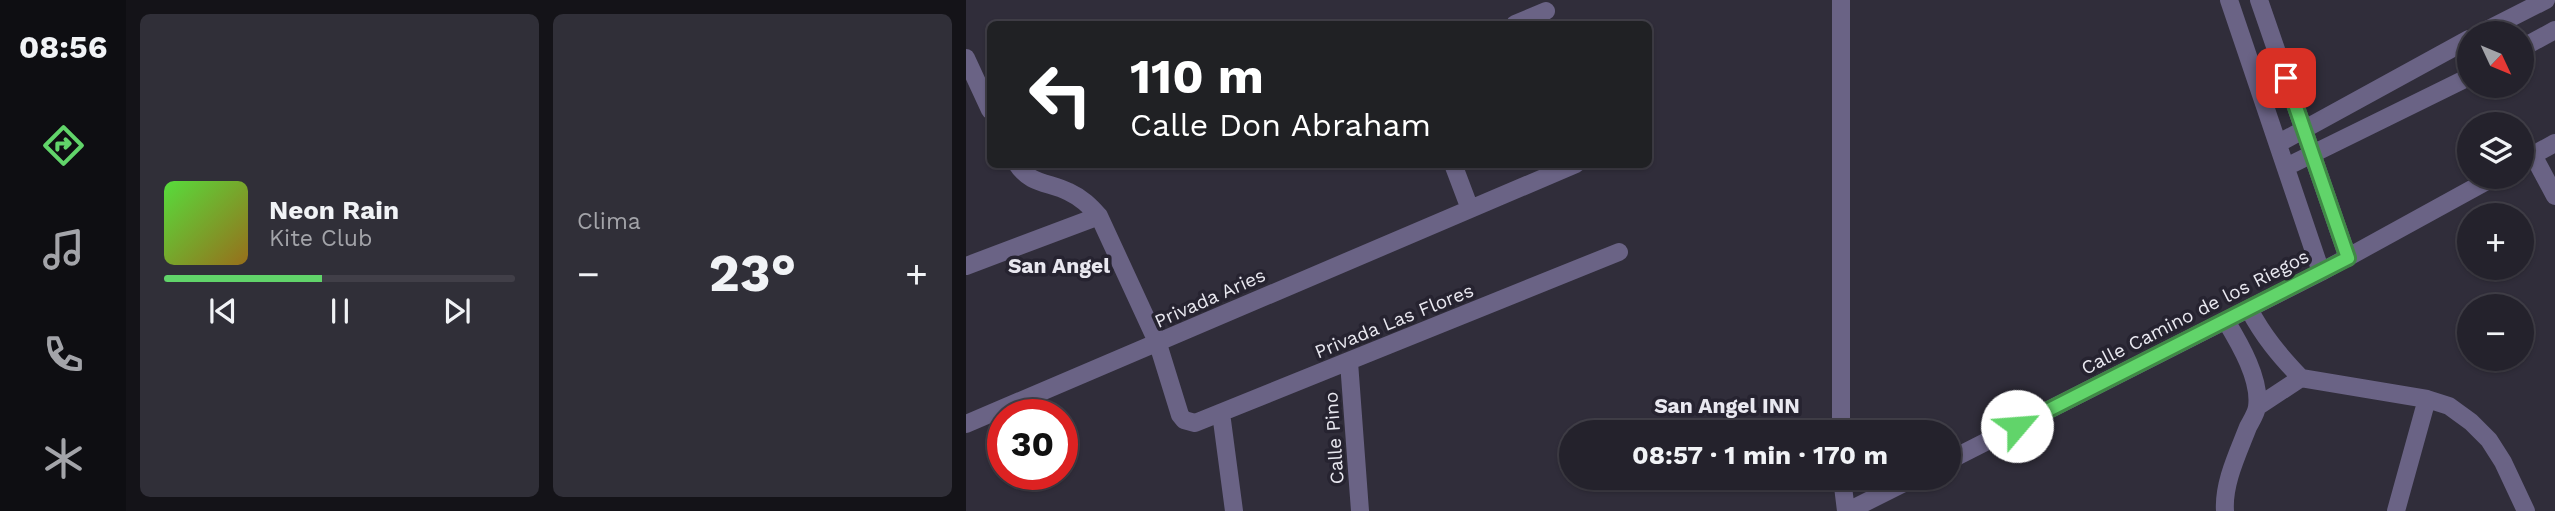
<!DOCTYPE html>
<html lang="es">
<head>
<meta charset="utf-8">
<style>
	:root { --surface:#24222c; --page:#302f38; --text:#f1f3f6; --muted:#a3a4a9; --line:#413f48; --accent:#61d46a }
	body { margin:0; font-family:"Work Sans",sans-serif; background:var(--page); color:var(--text); height:100vh; display:flex; flex-direction:column; font-size:26px; white-space:nowrap }
	* { box-sizing:border-box; margin:0 }
	p { font-size:23px; color:var(--muted) }
	.icon { flex:none; width:38px; height:38px; fill:none; stroke:currentColor; stroke-width:2; stroke-linecap:round; stroke-linejoin:round }
	.map { position:relative; flex:1; overflow:hidden }
	.panel { display:flex; flex-direction:column; gap:14px; padding:14px; background:#141318; width:840px }
	.panel>* { flex:none }
	.guide { position:absolute; left:21px; top:21px; width:665px; height:147px; border-radius:10px; box-shadow:0 2px 5px #0004,0 0 0 2px var(--line); background:#202124; color:#fff; overflow:hidden }
	.needle { width:46px; rotate:134deg }
	.tools { position:absolute; left:1491px; top:21px; display:grid; gap:14px }
	.tools a { display:grid; place-items:center; width:77px; height:77px; border-radius:50%; background:var(--surface); box-shadow:0 2px 5px #0004,0 0 0 2px var(--line); font-size:35px }
	.speed { position:absolute; left:21px; top:399px; display:flex; gap:14px; font-size:35px; font-weight:700; text-align:center }
	.speed>* { display:grid; place-content:center; width:91px; height:91px; border-radius:50%; background:var(--surface); box-shadow:0 2px 5px #0004,0 0 0 2px var(--line); line-height:1 }
	.speed .limit { border:10px solid #d22; background:#fff; color:#111 }
	.pin { position:absolute; display:grid; place-items:center; width:60px; height:60px; color:#fff; margin:-30px; border-radius:14px; box-shadow:0 4px 10px #0006 }
	.me { position:absolute; width:77px; margin:-38px; rotate:63deg; stroke-linejoin:round; filter:drop-shadow(0 0 5px #0008) }
	.turn { display:flex; align-items:center; gap:24px; height:147px; padding:0 28px; font-size:32px }
	.turn .icon { width:91px; height:91px; stroke-width:2.5 }
	.turn b { display:block; font-size:49px; line-height:60px }
	.big { font-size:52px; font-weight:700; line-height:1.1 }
	.panel .card { flex:1; display:flex; flex-direction:column; justify-content:center; gap:10px; min-width:0; padding:0 24px; border-radius:10px; background:var(--page) }
	.song { display:flex; align-items:center; gap:21px }
	.cover { width:84px; height:84px; border-radius:10px; background:linear-gradient(135deg,hsl(110 70% 55%),hsl(40 70% 35%)) }
	.played { height:7px; border-radius:4px; background:linear-gradient(90deg,var(--accent) 45%,var(--line) 45%) }
	.keys { display:flex; justify-content:space-around; direction:ltr }
	.heat { display:flex; justify-content:space-between; align-items:center; font-size:38px; direction:ltr }
	.panel .tiles { flex:1; display:grid; gap:14px; grid-template-columns:repeat(2,1fr) }
	.trip { position:absolute; left:593px; top:420px; width:402px; height:70px; border-radius:35px; background:var(--surface); box-shadow:0 2px 5px #0004,0 0 0 2px var(--line); font-weight:700; line-height:70px; text-align:center }
	main { display:flex; flex:1; min-height:0 }
	.tabs { display:flex; flex-direction:column; width:126px; justify-content:space-around; align-items:center; background:#0e0e12; color:var(--muted) }
	.tabs .icon { width:49px; height:49px }
	.tabs .current { color:var(--accent) }
	.tabs b { font-size:32px; color:var(--text) }
	.map>svg:first-child { display:block }
	.lines { fill:none; stroke-linecap:round; stroke-linejoin:round }
	.minor { stroke:#6a6385; stroke-width:18 }
	.route-casing { stroke:#3f8a45; stroke-width:18 }
	.route { stroke:#61d46a; stroke-width:12 }
	.labels { text-anchor:middle; dominant-baseline:central; stroke-width:7; stroke-linejoin:round; paint-order:stroke }
	.street-label { font-size:19px; fill:#e9e8f0; stroke:#262330 }
	.neighbourhood-label { font-size:21px; font-weight:bold; fill:#e9e8f0; stroke:#262330 }
</style>
</head>
<body>
<main>
<nav class="tabs">
<b>08:56</b>
<svg class="icon current" aria-label="directions" viewBox="0 0 24 24"><path d="M12 3l9 9-9 9-9-9zM9 14v-3h6M13 9l2 2-2 2"/></svg>
<svg class="icon" aria-label="music" viewBox="0 0 24 24"><path d="M9 18V5l10-2v13"/><circle cx="6" cy="18" r="3"/><circle cx="16" cy="16" r="3"/></svg>
<svg class="icon" aria-label="phone" viewBox="0 0 24 24"><path d="M5 4h4l2 5-3 2q2 4 5 5l2-3 5 2v4C11 20 4 13 5 4z"/></svg>
<svg class="icon" aria-label="climate" viewBox="0 0 24 24"><path d="M12 3v18M4 7l16 10M4 17L20 7"/></svg>
</nav>
<section class="panel">
<div class="tiles">
<div class="card">
<div class="song"><i class="cover"></i><div><b>Neon Rain</b><p>Kite Club</p></div></div>
<div class="played"></div>
<div class="keys"><svg class="icon" aria-label="previous" viewBox="0 0 24 24"><path d="M18 5L8 12l10 7zM5 5v14"/></svg><svg class="icon" aria-label="pause" viewBox="0 0 24 24"><path d="M8 5v14M16 5v14"/></svg><svg class="icon" aria-label="next" viewBox="0 0 24 24"><path d="M6 5l10 7-10 7zM19 5v14"/></svg></div>
</div>
<div class="card"><p>Clima</p>
<div class="heat"><a>−</a><b class="big">23°</b><a>+</a></div>
</div>
</div>
</section>
<div class="map">
<svg width="1589" height="511" viewBox="0 0 1589 511">
	<rect width="100%" height="100%" fill="#302d3a"/>
	<g class="lines">
		<path class="minor" d="M1263 0 1355 272
			M1293 0 1382 258
			M549 24 580 11
			M1515 33 1580 0
			M1556 48 1589 30
			M0 58 24 110
			M1313 143 1503 39
			M1567 155 1589 196
			M1556 161 1589 143
			M51 164C64 185 84 182 103 192 116 198 124 206 133 216L192 344 214 415 218 420 229 423 653 252
			M487 164 504 209
			M1320 167 1503 77
			M0 266 133 216
			M1283 309C1297 336 1314 356 1335 378
			M383 362 394 511
			M1335 378 1461 399 1483 406 1505 422 1523 440 1537 462 1560 511
			M1291 407 1335 378
			M255 413 268 511
			M0 424 610 164
			M875 432V0
			M984 460 1355 272 1528 177
			M876 478 880 511
			M882 511 948 478
			M1259 511C1257 483 1272 453 1282 427 1285 421 1290 414 1291 407 1295 380 1274 344 1260 321
			M1430 511 1461 399"/>
	</g>
	<g class="lines">
		<g class="route-casing">
			<path id="route" d="M1051 426 1382 258 1320 78"/>
		</g>
		<use href="#route" class="route"/>
	</g>
	<g class="labels">
		<g class="street-label">
			<text transform="translate(244 298) rotate(-24)">Privada Aries</text>
			<text transform="translate(1229 312) rotate(-27)">Calle Camino de los Riegos</text>
			<text transform="translate(428 321) rotate(-22)">Privada Las Flores</text>
			<text transform="translate(368 438) rotate(-94)">Calle Pino</text>
		</g>
		<g class="neighbourhood-label">
			<text x="93" y="265">San Angel</text>
			<text x="761" y="405">San Angel INN</text>
		</g>
	</g>
</svg>
<div class="tools">
<a><svg class="needle" viewBox="-14 -14 28 28"><path d="M0-13l5 13h-10z" fill="#e53935"/><path d="M0 13l5-13h-10z" fill="#a3a4a9"/></svg></a>
<a><svg class="icon" aria-label="layers" viewBox="0 0 24 24"><path d="M12 4l9 5-9 5-9-5zM3 14l9 5 9-5"/></svg></a>
<a>+</a>
<a>−</a>
</div>
<div class="speed"><div class="limit">30</div></div>
<div class="pin" style="left:1320px;top:78px;background:#d93025"><svg class="icon" aria-label="arrive" viewBox="0 0 24 24"><path d="M6 21V4h12l-3 4 3 4H6"/></svg></div>
<svg class="me" style="left:1051px;top:426px" viewBox="-20 -20 40 40"><circle r="19" fill="#fff"/><path d="M0-13L10 11 0 6-10 11z" fill="#61d46a"/></svg>
<div class="trip">08:57 · 1 min · 170 m</div>
<div class="guide">
<div class="turn"><svg class="icon" aria-label="left" viewBox="0 0 24 24"><path d="M17 20v-9H6M10 6l-5 5 5 5"/></svg><div><b>110 m</b>Calle Don Abraham</div></div>
</div>
</div>
</main>
</body>
</html>
